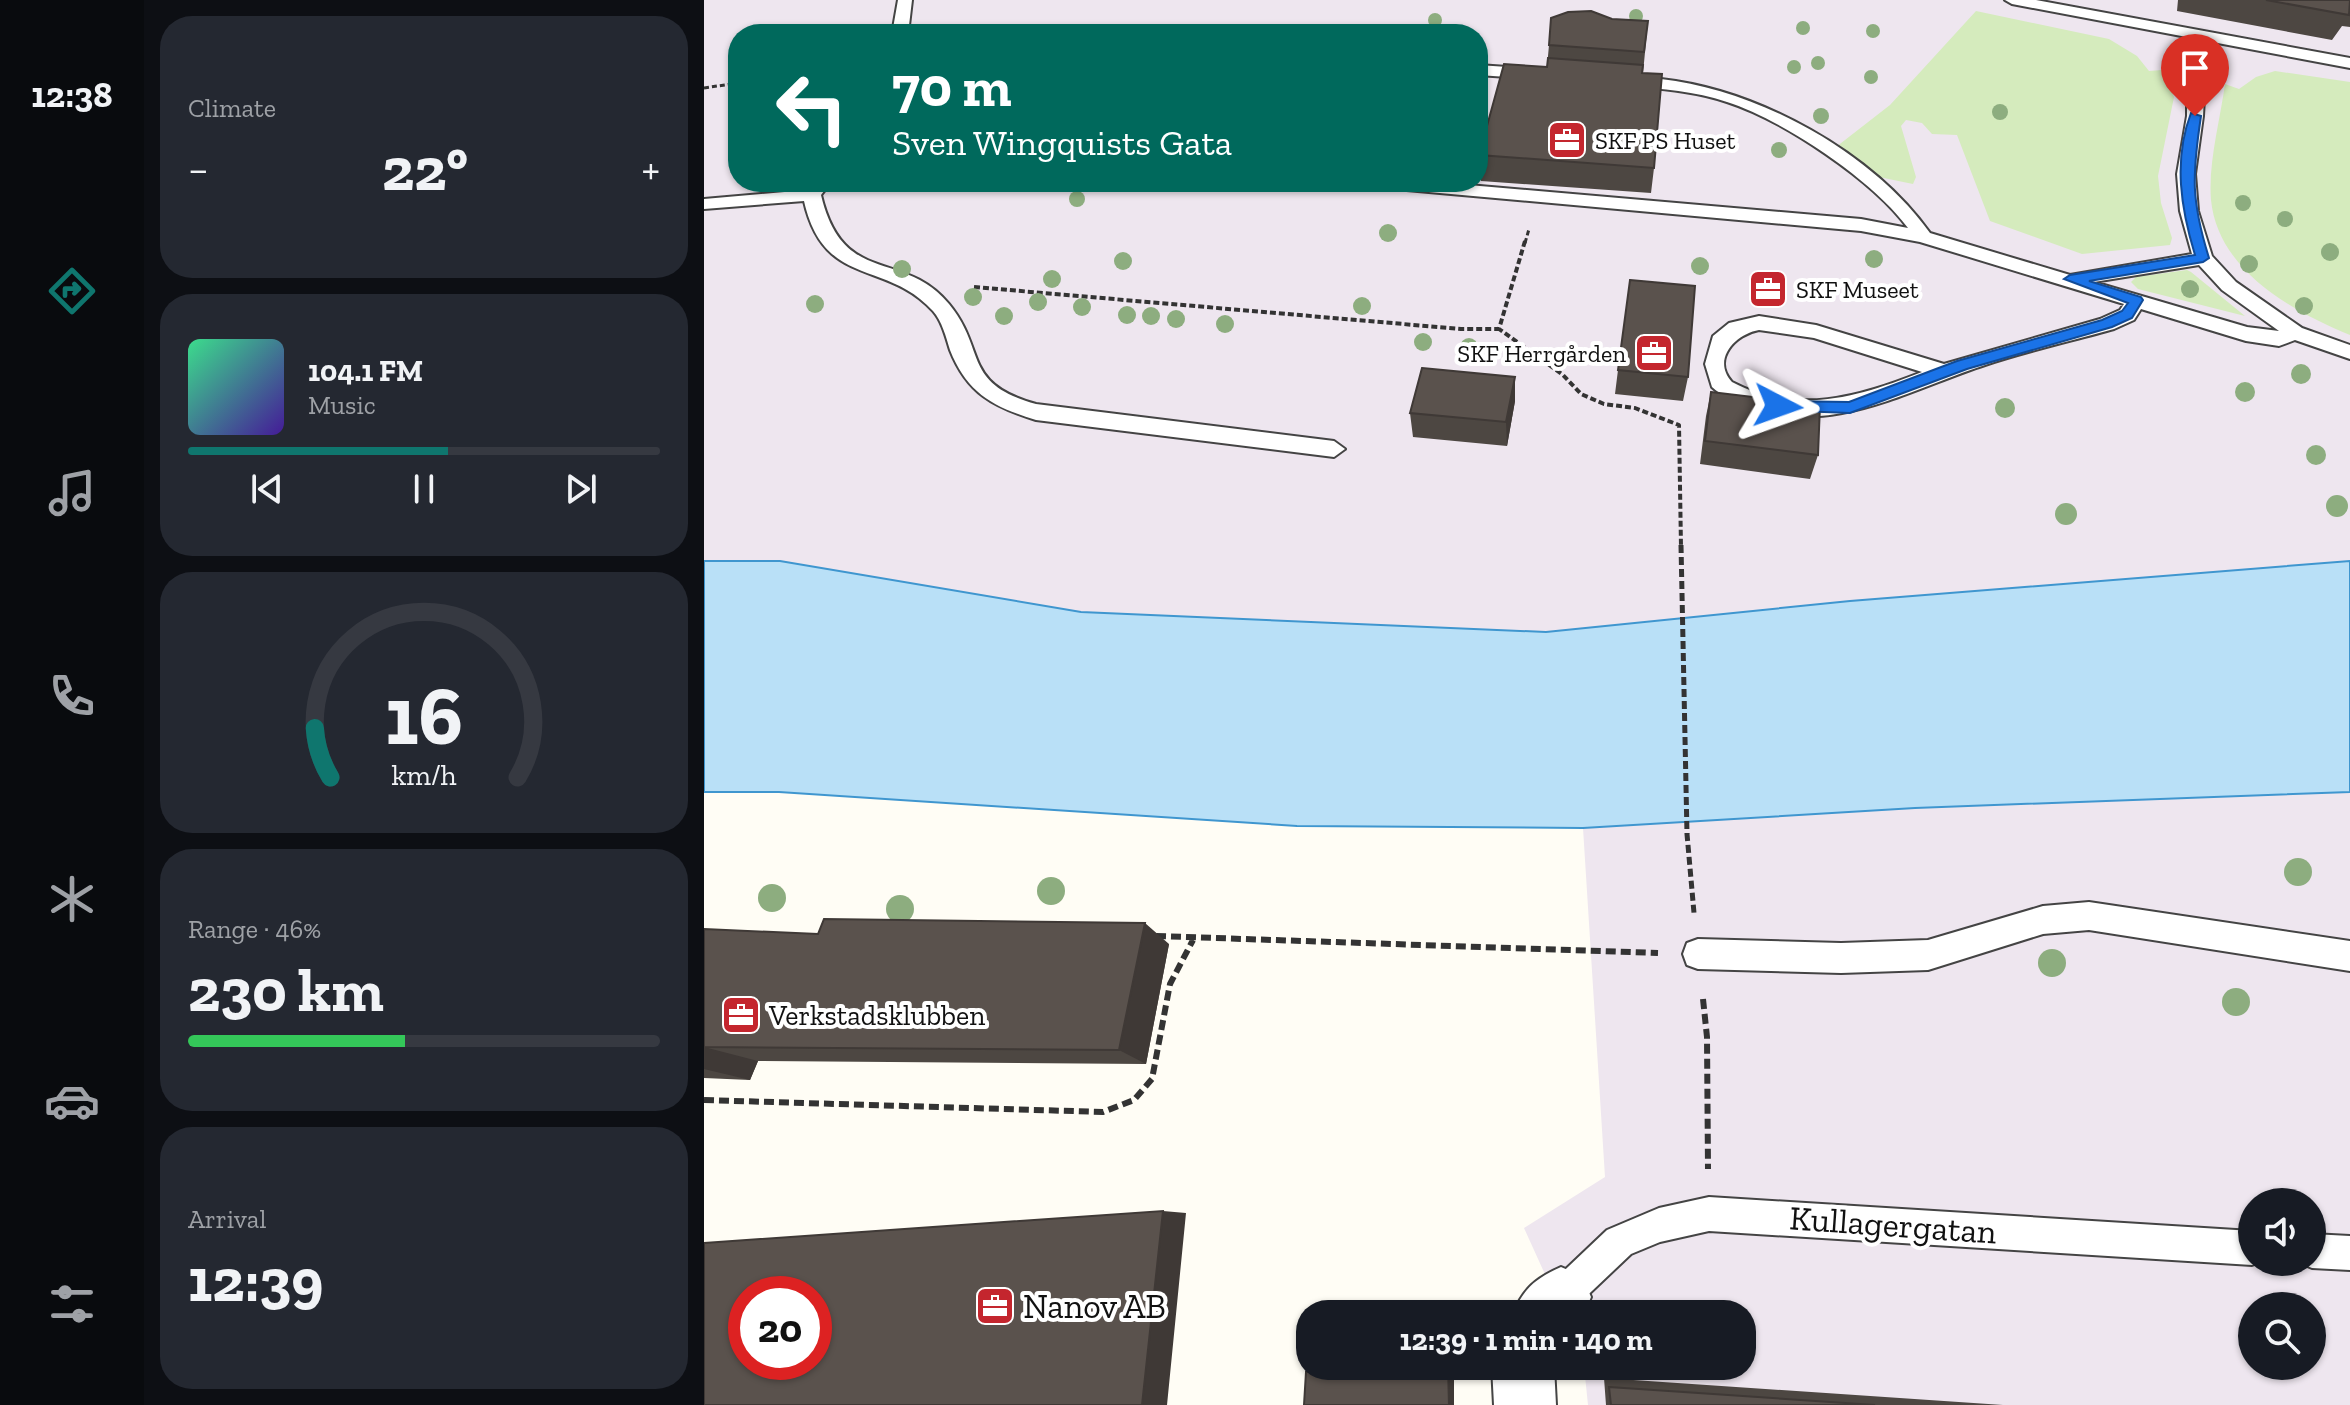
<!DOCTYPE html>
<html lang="en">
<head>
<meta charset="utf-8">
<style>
	:root { --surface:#171b24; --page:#242831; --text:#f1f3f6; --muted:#9ea1a6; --line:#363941; --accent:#0f766e }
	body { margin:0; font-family:"Zilla Slab",serif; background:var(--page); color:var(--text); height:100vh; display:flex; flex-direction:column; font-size:30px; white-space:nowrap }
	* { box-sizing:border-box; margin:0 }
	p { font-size:26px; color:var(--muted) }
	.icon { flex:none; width:44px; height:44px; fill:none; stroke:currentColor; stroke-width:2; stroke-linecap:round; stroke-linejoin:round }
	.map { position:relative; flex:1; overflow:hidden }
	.sheet { display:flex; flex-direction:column; gap:16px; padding:16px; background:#0d0f14; width:560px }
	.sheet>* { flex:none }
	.hud { position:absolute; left:24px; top:24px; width:760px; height:168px; border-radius:32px; box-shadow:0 2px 6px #0004; background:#00695c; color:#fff; overflow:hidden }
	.fabs { position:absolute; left:1534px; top:1188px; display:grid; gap:16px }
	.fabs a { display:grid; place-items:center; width:88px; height:88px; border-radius:50%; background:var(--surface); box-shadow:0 2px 6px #0004; font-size:40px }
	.speed { position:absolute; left:24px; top:1276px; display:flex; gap:16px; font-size:40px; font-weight:700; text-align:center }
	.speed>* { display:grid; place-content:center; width:104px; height:104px; border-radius:50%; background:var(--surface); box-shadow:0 2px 6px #0004; line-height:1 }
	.speed .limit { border:12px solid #d22; background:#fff; color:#111 }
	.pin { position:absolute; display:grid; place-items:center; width:68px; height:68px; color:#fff; margin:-82px -34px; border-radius:50% 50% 50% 0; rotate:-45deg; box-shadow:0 0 8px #0007 }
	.pin .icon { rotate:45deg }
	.me { position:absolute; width:88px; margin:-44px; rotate:94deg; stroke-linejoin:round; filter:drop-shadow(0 0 6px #0008) }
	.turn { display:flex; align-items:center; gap:28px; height:168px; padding:0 32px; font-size:36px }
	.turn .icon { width:104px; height:104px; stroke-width:2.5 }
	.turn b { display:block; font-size:56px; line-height:68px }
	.big { font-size:60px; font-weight:700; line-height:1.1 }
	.sheet .widget { flex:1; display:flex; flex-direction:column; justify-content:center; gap:12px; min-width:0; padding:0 28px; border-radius:32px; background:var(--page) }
	.sheet .dial { align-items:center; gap:0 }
	.dial svg { height:208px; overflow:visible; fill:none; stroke:var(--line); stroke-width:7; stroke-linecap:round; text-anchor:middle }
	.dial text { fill:var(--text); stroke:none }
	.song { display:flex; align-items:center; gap:24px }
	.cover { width:96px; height:96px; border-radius:12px; background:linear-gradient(135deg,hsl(150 70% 55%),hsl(260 70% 35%)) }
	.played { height:8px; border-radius:4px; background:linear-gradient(90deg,var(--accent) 55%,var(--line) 55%) }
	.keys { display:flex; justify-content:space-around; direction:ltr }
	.heat { display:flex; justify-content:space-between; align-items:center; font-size:44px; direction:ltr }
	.charge { height:12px; border-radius:6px; background:linear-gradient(90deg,#34c759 46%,var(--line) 0) }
	.trip { position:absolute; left:592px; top:1300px; width:460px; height:80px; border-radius:32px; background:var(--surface); box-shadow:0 2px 6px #0004; font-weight:700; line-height:80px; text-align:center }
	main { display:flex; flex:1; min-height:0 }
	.dock { display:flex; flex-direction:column; width:144px; justify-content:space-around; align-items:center; background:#090b0e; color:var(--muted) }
	.dock .icon { width:56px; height:56px }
	.dock .on { color:var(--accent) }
	.dock b { font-size:36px; color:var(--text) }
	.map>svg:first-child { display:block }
	.industrial { fill:#eee6ef; fill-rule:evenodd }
	.green { fill:#d5ebbd }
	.water { fill:#b9e0f7; stroke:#3f96cf; stroke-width:2 }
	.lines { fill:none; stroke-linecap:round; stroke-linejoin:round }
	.service-casing { stroke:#444; stroke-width:4 }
	.minor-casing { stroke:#444; stroke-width:4 }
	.path-far3 { stroke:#333; stroke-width:3; stroke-dasharray:5 3; stroke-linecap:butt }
	.path-far2 { stroke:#333; stroke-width:4; stroke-dasharray:6 3; stroke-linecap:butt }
	.path-far1 { stroke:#333; stroke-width:5; stroke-dasharray:8 4; stroke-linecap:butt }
	.path { stroke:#333; stroke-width:6; stroke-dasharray:10 5; stroke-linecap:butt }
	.service { fill:#fff; fill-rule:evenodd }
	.minor { fill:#fff; fill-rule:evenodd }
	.tree { fill:#8dad7f }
	.wall { fill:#4d4742 }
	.shaded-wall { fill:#3f3936 }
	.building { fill:#5a524d; stroke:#3f3936; stroke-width:2; fill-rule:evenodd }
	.route { fill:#1a73e8; stroke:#114b97; stroke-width:2 }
	.labels { text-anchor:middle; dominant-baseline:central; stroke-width:8; stroke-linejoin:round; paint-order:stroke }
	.far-poi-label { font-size:24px; fill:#111; stroke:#fff; text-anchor:start }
	.poi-label { font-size:28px; fill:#111; stroke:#fff; text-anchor:start }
	.near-street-label { font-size:34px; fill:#111; stroke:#fff }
	.near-poi-label { font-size:34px; fill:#111; stroke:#fff; text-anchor:start }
</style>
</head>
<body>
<main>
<nav class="dock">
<b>12:38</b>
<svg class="icon on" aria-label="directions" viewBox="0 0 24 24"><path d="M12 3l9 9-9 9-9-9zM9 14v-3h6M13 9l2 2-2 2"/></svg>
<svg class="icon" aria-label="music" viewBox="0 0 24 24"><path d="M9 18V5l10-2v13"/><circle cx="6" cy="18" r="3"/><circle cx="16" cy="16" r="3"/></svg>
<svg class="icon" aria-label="phone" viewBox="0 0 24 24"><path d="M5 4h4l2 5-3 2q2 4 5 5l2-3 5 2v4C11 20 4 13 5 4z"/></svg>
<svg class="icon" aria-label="climate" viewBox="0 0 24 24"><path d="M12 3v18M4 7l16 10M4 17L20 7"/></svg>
<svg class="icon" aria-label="car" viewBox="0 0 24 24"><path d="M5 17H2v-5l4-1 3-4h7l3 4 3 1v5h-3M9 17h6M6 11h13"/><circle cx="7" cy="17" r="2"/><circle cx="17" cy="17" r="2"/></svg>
<svg class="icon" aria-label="filters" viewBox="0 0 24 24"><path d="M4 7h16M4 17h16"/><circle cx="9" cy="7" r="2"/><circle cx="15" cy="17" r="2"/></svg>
</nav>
<section class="sheet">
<div class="widget"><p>Climate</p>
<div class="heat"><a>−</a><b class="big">22°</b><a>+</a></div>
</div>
<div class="widget">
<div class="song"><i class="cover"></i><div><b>104.1 FM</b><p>Music</p></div></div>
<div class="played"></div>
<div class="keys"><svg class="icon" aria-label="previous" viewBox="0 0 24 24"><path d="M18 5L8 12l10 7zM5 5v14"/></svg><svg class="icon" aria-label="pause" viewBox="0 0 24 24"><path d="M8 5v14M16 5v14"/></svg><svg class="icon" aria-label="next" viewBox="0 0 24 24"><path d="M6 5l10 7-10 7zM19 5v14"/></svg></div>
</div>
<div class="widget dial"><svg viewBox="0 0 100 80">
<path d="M14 69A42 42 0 1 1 86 69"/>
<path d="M14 69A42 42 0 0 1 8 50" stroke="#0f766e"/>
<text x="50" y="56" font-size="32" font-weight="700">16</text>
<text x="50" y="72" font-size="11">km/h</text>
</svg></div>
<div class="widget"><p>Range · 46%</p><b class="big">230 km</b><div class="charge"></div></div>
<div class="widget"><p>Arrival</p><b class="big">12:39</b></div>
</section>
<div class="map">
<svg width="1646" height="1405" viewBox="0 0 1646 1405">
	<rect width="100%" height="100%" fill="#fffdf5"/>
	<path class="industrial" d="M0 0H1646V561L1146 601 842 632 377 612 76 561H0ZM34 34H774V182H34Z
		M1646 792V1405H884L880 1366H1038V1314H859L820 1228 901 1177 879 828 1211 808ZM1548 1202H1608V1262H1548ZM1548 1306H1608V1366H1548Z"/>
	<path class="green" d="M1272 11 1405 39 1433 56 1445 71 1458 70 1470 97 1454 176 1457 203 1468 238 1466 245 1378 254 1286 221 1253 135 1228 134 1218 123 1202 120 1197 126 1212 177 1209 184 1170 176 1132 147 1186 105Z
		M1571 71 1646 82V335C1587 311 1514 270 1507 200 1504 163 1516 121 1521 84L1535 89 1552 77Z
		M1483 270 1487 272 1541 316 1434 289 1427 282 1432 277Z"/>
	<path class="water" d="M0 561H76L377 612 842 632 1146 601 1646 561V792L1211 808 879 828 593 826 75 792H0Z"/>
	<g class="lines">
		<g class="service-casing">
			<path id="service" d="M194 0H208L204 34H188Z
				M1301 0H1332L1646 58V68L1503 41 1499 116 1491 174 1494 211 1508 256 1532 282 1598 328 1646 345V359L1591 340 1575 346 1542 341 1437 309 1430 320 1410 329C1367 341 1323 351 1281 365 1204 390 1122 440 1040 404 1029 399 1017 396 1008 387L1001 364 1009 336 1025 323 1055 316 1112 325 1240 364 1396 319 1416 310 1420 304 1216 242 1157 231 669 187 660 182H730L1157 219 1204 228C1169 180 1079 120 1023 102 991 91 958 89 925 86L917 81C926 72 945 78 957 79 1055 90 1168 152 1226 233L1366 275 1488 254 1476 211 1473 174 1483 116V65L1488 38 1308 4ZM1495 265 1518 290 1575 331 1543 327 1390 282ZM1055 330 1110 338 1218 372C1154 397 1093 416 1028 382 1007 359 1032 334 1055 330Z
				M774 65 834 69 842 74 834 79 774 75Z
				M109 182H127L117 195C139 288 199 248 245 304 283 350 257 383 332 404L630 441 641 449 630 457 332 420C289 407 263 393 246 350 242 337 238 321 229 311 182 259 120 289 100 201L0 209V199L103 190Z
				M1385 902 1646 941V971L1385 930 1339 934 1224 970 1137 973 994 969 983 965 979 954 983 943 994 939 1137 943 1224 940 1339 906Z
				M1005 1197 1548 1231V1262H1556L1548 1265 1005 1231 956 1242 927 1254 869 1309 859 1314 845 1309 839 1297 845 1285 903 1230 955 1208Z
				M1608 1234 1646 1236V1270L1608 1268 1596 1263 1608 1262Z"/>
		</g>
		<g class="minor-casing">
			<path id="minor" d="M857 1267 878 1276 887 1297 880 1314H809C819 1289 832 1278 857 1267Z
				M788 1366H850L852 1405H790Z"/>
		</g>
		<path class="path-far3" d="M0 88 34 83
			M821 243 825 229"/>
		<path class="path-far2" d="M821 241 795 329 859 375 877 394 900 404 931 408 975 425 977 547
			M270 287 757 329H795"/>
		<path class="path-far1" d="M977 545 983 834 990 913"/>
		<path class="path" d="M452 936 954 953
			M999 999 1003 1037 1004 1169
			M0 1100 399 1112 430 1100 448 1079 466 984 489 940"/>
		<use href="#service" class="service"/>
		<use href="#minor" class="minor"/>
	</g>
	<g class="tree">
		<circle cx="932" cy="16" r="7"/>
		<circle cx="731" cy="20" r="7"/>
		<circle cx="1099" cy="28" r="7"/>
		<circle cx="1169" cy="31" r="7"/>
		<circle cx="1114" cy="63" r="7"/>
		<circle cx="1090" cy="67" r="7"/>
		<circle cx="1167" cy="77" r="7"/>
		<circle cx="1296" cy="112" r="8"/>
		<circle cx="1117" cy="116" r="8"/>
		<circle cx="1075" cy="150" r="8"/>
		<circle cx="373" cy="199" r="8"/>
		<circle cx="1539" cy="203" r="8"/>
		<circle cx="1581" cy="219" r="8"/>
		<circle cx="684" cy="233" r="9"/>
		<circle cx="1626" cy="252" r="9"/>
		<circle cx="1170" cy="259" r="9"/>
		<circle cx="419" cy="261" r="9"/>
		<circle cx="1545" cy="264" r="9"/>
		<circle cx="996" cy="266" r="9"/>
		<circle cx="198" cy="269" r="9"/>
		<circle cx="348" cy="279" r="9"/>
		<circle cx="1486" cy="289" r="9"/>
		<circle cx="269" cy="297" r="9"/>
		<circle cx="334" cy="302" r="9"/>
		<circle cx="111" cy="304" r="9"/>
		<circle cx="658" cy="306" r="9"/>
		<circle cx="1600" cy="306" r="9"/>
		<circle cx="378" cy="307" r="9"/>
		<circle cx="423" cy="315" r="9"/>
		<circle cx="300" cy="316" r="9"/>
		<circle cx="447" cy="316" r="9"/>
		<circle cx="472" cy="319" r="9"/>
		<circle cx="521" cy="324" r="9"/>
		<circle cx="719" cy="342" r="9"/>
		<circle cx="765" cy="347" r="9"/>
		<circle cx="1597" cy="374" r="10"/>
		<circle cx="1541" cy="392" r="10"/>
		<circle cx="1301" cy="408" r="10"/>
		<circle cx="1612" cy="455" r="10"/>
		<circle cx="1633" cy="506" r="11"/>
		<circle cx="1362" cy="514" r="11"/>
		<circle cx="1594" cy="872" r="14"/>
		<circle cx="347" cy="891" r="14"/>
		<circle cx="68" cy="898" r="14"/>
		<circle cx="196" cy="909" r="14"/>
		<circle cx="1348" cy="963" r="14"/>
		<circle cx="1532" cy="1002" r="14"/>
	</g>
	<path class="wall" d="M1474 0H1646V27L1638 26 1628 40 1473 11Z
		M908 19 944 21 939 73 950 168 947 193 777 181 775 155 843 67 845 45Z
		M914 370 984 377 979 401 911 394Z
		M811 377V401L803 446 709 437 706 413Z
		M1007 392 1114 455 1106 479 996 464 1002 416Z
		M0 929 114 934 465 944 442 1064 54 1061 46 1080 0 1078Z
		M613 1366H750L602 1372Z
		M900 1378 1299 1405H902Z"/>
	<path class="shaded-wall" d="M811 377V401L803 446 802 422Z
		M441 923 465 944 442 1064 415 1050Z
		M0 1047 54 1061 46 1080 0 1069Z
		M459 1211 482 1213 463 1405H438Z
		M744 1366H750V1405H745Z"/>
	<path class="building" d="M1562 0H1646L1645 15Z
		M887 11 908 19 944 21 940 52 845 45 847 18 864 12Z
		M844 58 939 65 938 73 958 74 950 168 775 155 800 64 843 67Z
		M926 280 991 286 984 377 914 370Z
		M718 368 811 377 802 422 706 413Z
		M1007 392 1116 405 1114 455 1001 441Z
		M120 919 441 923 415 1050 0 1047V929L114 934Z
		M459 1211 438 1405H0V1243ZM42 1294H110V1362H42Z
		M692 1366H744L745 1405H600L602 1372Z
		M905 1387 1171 1405H907Z"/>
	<path class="route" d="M1487 113 1497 116C1488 176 1487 200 1505 258L1499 262 1385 281 1437 297 1439 300 1428 318 1408 327 1263 369 1146 413 1069 410 1067 406 1074 401 1145 402 1253 361 1398 320 1418 311 1424 303 1360 279 1366 275 1491 255C1477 209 1469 160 1487 113Z"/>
	<defs>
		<g id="office-square" transform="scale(2)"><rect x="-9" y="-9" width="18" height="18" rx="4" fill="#c4262e" stroke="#fff"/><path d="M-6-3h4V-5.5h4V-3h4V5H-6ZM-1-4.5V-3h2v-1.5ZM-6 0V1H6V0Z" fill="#fff"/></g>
	</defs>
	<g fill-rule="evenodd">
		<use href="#office-square" x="863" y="140"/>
		<use href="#office-square" x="1064" y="289"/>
		<use href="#office-square" x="950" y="353"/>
		<use href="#office-square" x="37" y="1015"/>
		<use href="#office-square" x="291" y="1306"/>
	</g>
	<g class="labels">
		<g class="far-poi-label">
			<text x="891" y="140">SKF PS Huset</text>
			<text x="1092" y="289">SKF Museet</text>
			<text x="922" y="353" text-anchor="end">SKF Herrgården</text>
		</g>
		<g class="poi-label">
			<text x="65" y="1015">Verkstadsklubben</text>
		</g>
		<g class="near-street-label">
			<text transform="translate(1189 1225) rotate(4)">Kullagergatan</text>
		</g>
		<g class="near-poi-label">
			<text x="319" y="1306">Nanov AB</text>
		</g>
	</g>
</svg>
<div class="fabs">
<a><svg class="icon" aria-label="sound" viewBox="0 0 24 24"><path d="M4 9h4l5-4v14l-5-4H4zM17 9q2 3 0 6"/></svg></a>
<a><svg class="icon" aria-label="search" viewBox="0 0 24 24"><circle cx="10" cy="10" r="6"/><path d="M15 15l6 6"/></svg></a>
</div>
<div class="speed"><div class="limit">20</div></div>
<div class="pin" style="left:1491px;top:116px;background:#d93025"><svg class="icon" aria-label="arrive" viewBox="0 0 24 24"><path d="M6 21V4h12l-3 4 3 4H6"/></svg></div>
<svg class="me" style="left:1074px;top:406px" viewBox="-20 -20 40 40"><path d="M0-17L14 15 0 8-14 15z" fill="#1a73e8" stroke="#fff" stroke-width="4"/></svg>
<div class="trip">12:39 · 1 min · 140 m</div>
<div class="hud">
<div class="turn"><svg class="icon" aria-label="left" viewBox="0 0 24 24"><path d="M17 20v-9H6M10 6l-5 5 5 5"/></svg><div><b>70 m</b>Sven Wingquists Gata</div></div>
</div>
</div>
</main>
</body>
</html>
